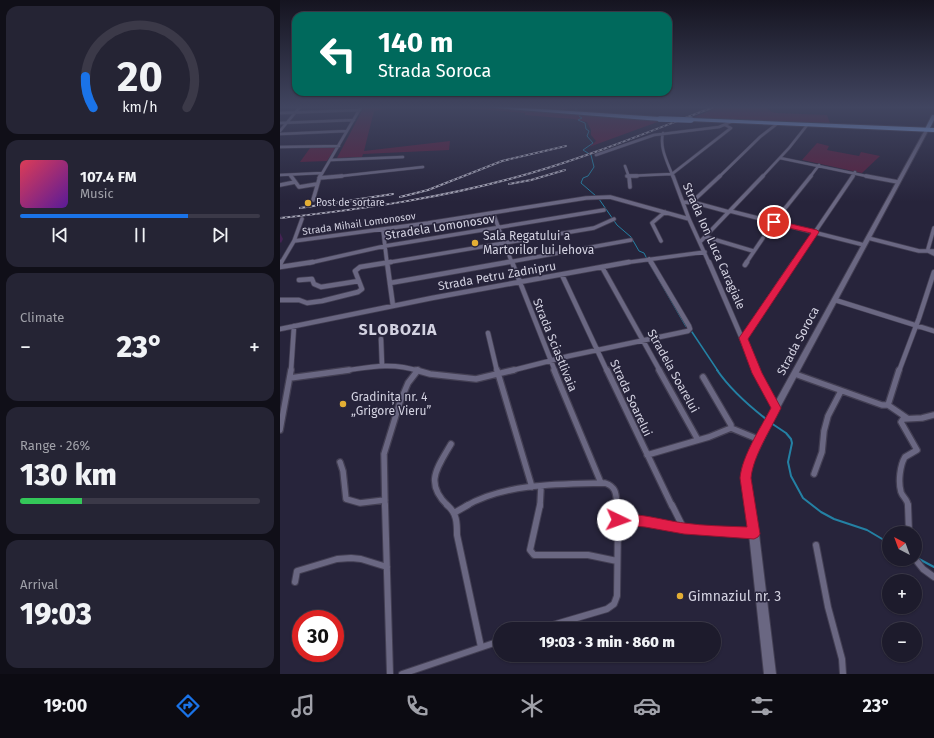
<!DOCTYPE html>
<html lang="en">
<head>
<meta charset="utf-8">
<style>
	:root { --surface:#1d1b2c; --page:#252434; --text:#f1f3f6; --muted:#a0a1a9; --line:#3b3948; --accent:#1a73e8 }
	body { margin:0; font-family:"Fira Sans",sans-serif; background:var(--page); color:var(--text); height:100vh; display:flex; flex-direction:column; font-size:15px; white-space:nowrap }
	* { box-sizing:border-box; margin:0 }
	p { font-size:13px; color:var(--muted) }
	.icon { flex:none; width:22px; height:22px; fill:none; stroke:currentColor; stroke-width:2; stroke-linecap:round; stroke-linejoin:round }
	.map { position:relative; flex:1; overflow:hidden }
	.side { display:flex; flex-direction:column; gap:6px; padding:6px; background:#100f18; width:280px }
	.side>* { flex:none }
	.top-card { position:absolute; left:12px; top:12px; width:380px; height:84px; border-radius:12px; box-shadow:0 1px 3px #0004,0 0 0 1px var(--line); background:#00695c; color:#fff; overflow:hidden }
	.needle { width:26px; rotate:319deg }
	.fabs { position:absolute; left:602px; top:526px; display:grid; gap:8px }
	.fabs a { display:grid; place-items:center; width:40px; height:40px; border-radius:50%; background:var(--surface); box-shadow:0 1px 3px #0004,0 0 0 1px var(--line); font-size:20px }
	.speed { position:absolute; left:12px; top:610px; display:flex; gap:8px; font-size:20px; font-weight:700; text-align:center }
	.speed>* { display:grid; place-content:center; width:52px; height:52px; border-radius:50%; background:var(--surface); box-shadow:0 1px 3px #0004,0 0 0 1px var(--line); line-height:1 }
	.speed .limit { border:6px solid #d22; background:#fff; color:#111 }
	.pin { position:absolute; display:grid; place-items:center; width:34px; height:34px; color:#fff; margin:-17px; border:2px solid #fff; border-radius:50%; box-shadow:0 1px 4px #0007 }
	.me { position:absolute; width:44px; margin:-22px; rotate:93deg; stroke-linejoin:round; filter:drop-shadow(0 0 3px #0008) }
	.turn { display:flex; align-items:center; gap:14px; height:84px; padding:0 20px; font-size:18px }
	.turn .icon { width:52px; height:52px; stroke-width:2.5 }
	.turn b { display:block; font-size:28px; line-height:34px }
	.big { font-size:30px; font-weight:800; line-height:1.1 }
	.side .card { flex:1; display:flex; flex-direction:column; justify-content:center; gap:6px; min-width:0; padding:0 14px; border-radius:12px; background:var(--page) }
	.side .dial { align-items:center; gap:0 }
	.dial svg { height:104px; overflow:visible; fill:none; stroke:var(--line); stroke-width:7; stroke-linecap:round; text-anchor:middle }
	.dial text { fill:var(--text); stroke:none }
	.song { display:flex; align-items:center; gap:12px }
	.cover { width:48px; height:48px; border-radius:6px; background:linear-gradient(135deg,hsl(350 70% 55%),hsl(270 70% 35%)) }
	.played { height:4px; border-radius:2px; background:linear-gradient(90deg,var(--accent) 70%,var(--line) 70%) }
	.keys { display:flex; justify-content:space-around; direction:ltr }
	.heat { display:flex; justify-content:space-between; align-items:center; font-size:22px; direction:ltr }
	.charge { height:6px; border-radius:3px; background:linear-gradient(90deg,#34c759 26%,var(--line) 0) }
	.trip { position:absolute; left:213px; top:622px; width:228px; height:40px; border-radius:20px; background:var(--surface); box-shadow:0 1px 3px #0004,0 0 0 1px var(--line); font-weight:800; line-height:40px; text-align:center }
	.tab-bar { display:flex; height:64px; justify-content:space-around; align-items:center; background:#0c0b12; color:var(--muted) }
	.tab-bar .icon { width:28px; height:28px }
	.tab-bar .selected { color:var(--accent) }
	.tab-bar b { font-size:18px; color:var(--text) }
	main { display:flex; flex:1; min-height:0 }
	.map>svg:first-child { display:block }
	.green { fill:#5a1e3d }
	.lines { fill:none; stroke-linecap:round; stroke-linejoin:round }
	.stream-far2 { stroke:#2481a4; stroke-width:1 }
	.stream-far1 { stroke:#2481a4; stroke-width:1.5 }
	.stream { stroke:#2481a4; stroke-width:2 }
	.street-far4-casing { stroke:#433f53; stroke-width:3.5 }
	.street-far3-casing { stroke:#433f53; stroke-width:5 }
	.street-far2-casing { stroke:#433f53; stroke-width:6 }
	.street-far1-casing { stroke:#433f53; stroke-width:8 }
	.street-casing { stroke:#433f53; stroke-width:8 }
	.secondary-casing { stroke:#433f53; stroke-width:2 }
	.primary-casing { stroke:#433f53; stroke-width:2 }
	.highway-casing { stroke:#433f53; stroke-width:2 }
	.street-far4 { stroke:#6a6782; stroke-width:2.5 }
	.street-far3 { stroke:#6a6782; stroke-width:3.5 }
	.street-far2 { stroke:#6a6782; stroke-width:4.5 }
	.street-far1 { stroke:#6a6782; stroke-width:5.5 }
	.street { stroke:#6a6782; stroke-width:6 }
	.secondary { fill:#6a6782; fill-rule:evenodd }
	.primary { fill:#7e96ca; fill-rule:evenodd }
	.highway { fill:#8bb6fa; fill-rule:evenodd }
	.rail-casing { stroke:#abaabb; stroke-width:2 }
	.rail { stroke:#27243b; stroke-width:1; stroke-dasharray:2.5; stroke-linecap:butt }
	.highway-bridge-casing { stroke:#433f53; stroke-width:6; stroke-linecap:butt }
	.highway-bridge { stroke:#8bb6fa; stroke-width:5.5 }
	.wall { fill:#612c6c }
	.shaded-wall { fill:#442253 }
	.route { fill:#e11d48; stroke:#92132f }
	.poi-dot { fill:#e3ae34; stroke:#27243b; stroke-width:1.5 }
	.labels { text-anchor:middle; dominant-baseline:central; stroke-width:3; stroke-linejoin:round; paint-order:stroke }
	.far-poi-label { font-size:10px; fill:#d3d2e1; stroke:#27243b; text-anchor:start }
	.far-street-label { font-size:10px; fill:#d3d2e1; stroke:#27243b }
	.street-label { font-size:12px; fill:#d3d2e1; stroke:#27243b }
	.poi-label { font-size:12px; fill:#d3d2e1; stroke:#27243b; text-anchor:start }
	.near-poi-label { font-size:14px; fill:#d3d2e1; stroke:#27243b; text-anchor:start }
	.district-label { font-size:16px; font-weight:bold; letter-spacing:1px; fill:#d3d2e1; stroke:#27243b }
</style>
</head>
<body>
<main>
<section class="side">
<div class="card dial"><svg viewBox="0 0 100 80">
<path d="M14 69A42 42 0 1 1 86 69"/>
<path d="M14 69A42 42 0 0 1 8 45" stroke="#1a73e8"/>
<text x="50" y="56" font-size="32" font-weight="700">20</text>
<text x="50" y="72" font-size="11">km/h</text>
</svg></div>
<div class="card">
<div class="song"><i class="cover"></i><div><b>107.4 FM</b><p>Music</p></div></div>
<div class="played"></div>
<div class="keys"><svg class="icon" aria-label="previous" viewBox="0 0 24 24"><path d="M18 5L8 12l10 7zM5 5v14"/></svg><svg class="icon" aria-label="pause" viewBox="0 0 24 24"><path d="M8 5v14M16 5v14"/></svg><svg class="icon" aria-label="next" viewBox="0 0 24 24"><path d="M6 5l10 7-10 7zM19 5v14"/></svg></div>
</div>
<div class="card"><p>Climate</p>
<div class="heat"><a>−</a><b class="big">23°</b><a>+</a></div>
</div>
<div class="card"><p>Range · 26%</p><b class="big">130 km</b><div class="charge"></div></div>
<div class="card"><p>Arrival</p><b class="big">19:03</b></div>
</section>
<div class="map">
<svg width="654" height="674" viewBox="0 0 654 674">
	<rect width="100%" height="100%" fill="#27243b"/>
	<path class="green" d="M84 107 107 109 94 111 84 151 170 141 169 150 83 154 82 157 57 158Z
		M188 107 383 120 309 147 316 141 311 135V130L307 122 293 119 245 115V113L186 108Z
		M439 107H485L492 112 497 113 547 115 550 123 410 119Z
		M537 143 549 146 547 150 579 156 581 152 600 156 582 173 522 160Z
		M56 147 47 161 20 162 30 148Z"/>
	<g class="lines">
		<path class="stream-far2" d="M296 107V111L301 112 299 116 302 118 298 120 305 123 306 129 309 131 307 136 313 143 303 150 311 155 314 167 308 176 303 178 301 183 316 196
			M319 199 337 225 351 237 359 251 364 253 369 263"/>
		<path class="stream-far1" d="M369 262 406 326
			M412 332 438 371"/>
		<path class="stream" d="M437 370C450 389 468 405 486 419
			M491 423 506 433 511 439 512 443 508 462 511 476 523 498 541 512 554 519 587 530 609 543
			M639 559 654 567"/>
		<g class="street-far4-casing">
			<path id="street-far4" d="M0 113 80 110
				M0 123 74 120
				M0 131 20 107
				M383 133C379 148 388 163 393 177
				M0 134 67 131
				M0 147 59 146
				M316 155 374 135 439 127 453 121
				M500 158 591 177
				M51 160 123 157
				M345 166 349 177
				M0 175 42 173
				M347 176 392 174 451 128 445 125
				M40 177 81 107
				M52 177 143 167
				M439 177 480 137 498 123
				M482 177 509 148 528 124
				M530 177 539 165
				M572 177 575 172"/>
		</g>
		<g class="street-far3-casing">
			<path id="street-far3" d="M11 176 19 187 37 184
				M347 176H357
				M349 176 350 187
				M393 176 409 219 429 263
				M586 176 618 182
				M39 178 62 176
				M0 185 15 182
				M33 200 40 176
				M403 202 416 203 449 212
				M412 202 440 176
				M450 211 584 245
				M213 213 232 263
				M494 222 531 176
				M654 228 648 249V251L654 254
				M103 230 107 263
				M426 237 473 251
				M588 238 639 251H654
				M14 241 148 223 306 198 330 197 409 219
				M381 241 372 223 385 212
				M420 242 483 176
				M369 259 371 263
				M1 263 14 241 22 219
				M29 263 105 246 324 210
				M105 263 314 228 334 219
				M223 263 351 240
				M343 263 425 252
				M466 263 483 238
				M514 263 573 176"/>
		</g>
		<g class="street-far2-casing">
			<path id="street-far2" d="M107 262 113 306
				M232 262 275 371
				M429 262 476 371
				M0 264 1 262
				M465 265 467 262
				M0 267 33 262
				M322 267 380 371
				M282 275 327 371
				M19 280 32 279 34 284 41 287 79 281
				M110 283 229 262
				M0 300H19L27 303 42 301 78 292 82 289 75 271 80 267 111 262
				M555 300 654 331
				M0 329 152 298 349 262
				M208 333 217 371
				M463 338 514 262
				M101 339 102 365
				M11 371 14 326
				M62 371C90 367 112 362 139 371
				M230 371 289 356 408 331 410 329 409 326 371 262
				M619 371 639 318 654 272"/>
		</g>
		<g class="street-far1-casing">
			<path id="street-far1" d="M136 370 150 374 196 379 234 370
				M217 370 252 487
				M274 370 321 483
				M327 370 392 506
				M379 370 418 440
				M476 370 496 408
				M515 374 602 405H608L627 418
				M10 378 69 370
				M608 405 619 370
				M451 428 480 440
				M0 430 11 370
				M367 455 429 437 451 428V425L423 377
				M60 462 63 471 66 499 80 503 105 500
				M534 474 542 452 544 431 548 416 561 391
				M105 506 104 454 120 402 128 383 138 370
				M168 506C144 483 157 468 171 444
				M186 506C225 483 282 484 325 483 337 487 336 495 337 506
				M260 506 261 487
				M628 506C628 499 623 498 621 492 618 482 620 465 625 457L637 450 621 422 623 419 642 418 654 415"/>
		</g>
		<g class="street-casing">
			<path id="street" d="M105 505 110 674
				M167 505C177 513 177 523 177 535L201 647
				M260 505 250 550 254 555H308L337 561
				M392 505 404 529
				M628 505 629 533
				M174 513 188 505
				M338 520 365 522 404 529 473 533
				M536 545 548 607 562 659 563 674
				M635 559 643 569 654 577
				M15 582 17 571 57 559 71 558 81 559 107 567
				M259 629 327 609 334 604 337 596 338 520 337 505
				M122 674 220 641"/>
		</g>
		<g class="secondary-casing">
			<path id="secondary" d="M646 128 649 129 495 417 471 466 469 478 479 534 496 674H484L469 534 461 478 463 466 487 417Z"/>
		</g>
		<g class="primary-casing">
			<path id="primary" d="M652 115H654V120L649 130H645V129Z"/>
		</g>
		<g class="highway-casing">
			<path id="highway" d="M204 107H230L380 117 383 119 380 121Z
				M411 118 654 128V132L409 121 408 120Z"/>
		</g>
		<use href="#street-far4" class="street-far4"/>
		<use href="#street-far3" class="street-far3"/>
		<use href="#street-far2" class="street-far2"/>
		<use href="#street-far1" class="street-far1"/>
		<use href="#street" class="street"/>
		<use href="#secondary" class="secondary"/>
		<use href="#primary" class="primary"/>
		<use href="#highway" class="highway"/>
		<g class="rail-casing">
			<path id="rail" d="M229 184 251 180 285 170
				M120 197 148 190 222 161 286 146
				M20 208 113 194
				M0 218C85 209 169 197 251 173 313 155 373 130 434 107"/>
		</g>
		<use href="#rail" class="rail"/>
		<g class="highway-bridge-casing">
			<path id="highway-bridge" d="M380 119 411 120"/>
		</g>
		<use href="#highway-bridge" class="highway-bridge"/>
	</g>
	<path class="wall" d="M263 107H288L287 109 263 108Z"/>
	<path class="shaded-wall" d="M0 233 3 239 1 243 0 242Z"/>
	<linearGradient id="sky" x2="0" y2="1"><stop stop-color="#151420"/><stop offset="0.53" stop-color="#414560"/><stop offset="1" stop-color="#414560" stop-opacity="0"/></linearGradient>
	<rect width="654" height="202" fill="url(#sky)"/>
	<path class="route" d="M494 220 537 230 539 232 468 339 482 373 501 408C491 429 473 456 471 478L480 534 478 537 474 539 404 534 365 527 333 524 331 520 333 516C350 510 386 521 404 523 425 526 446 526 467 527L460 478C462 456 480 429 491 408L472 373 459 338 531 233 491 224V221Z"/>
	<g class="poi-dot">
		<circle cx="28" cy="203" r="4"/>
		<circle cx="195" cy="243" r="4"/>
		<circle cx="63" cy="404" r="4"/>
		<circle cx="400" cy="596" r="4"/>
	</g>
	<g class="labels">
		<g class="far-poi-label">
			<text x="36" y="203">Post de sortare</text>
		</g>
		<g class="far-street-label">
			<text transform="translate(79 224) rotate(-8)">Strada Mihail Lomonosov</text>
		</g>
		<g class="street-label">
			<text transform="translate(160 227) rotate(-9)">Stradela Lomonosov</text>
			<text transform="translate(434 246) rotate(66)">Strada Ion Luca Caragiale</text>
			<text transform="translate(217 276) rotate(-10)">Strada Petru Zadnipru</text>
			<text transform="translate(518 341) rotate(-62)">Strada Soroca</text>
			<text transform="translate(275 345) rotate(68)">Strada Sciastlivaia</text>
			<text transform="translate(393 371) rotate(61)">Stradela Soarelui</text>
			<text transform="translate(351 398) rotate(65)">Strada Soarelui</text>
		</g>
		<g class="poi-label">
			<text x="203" y="236">Sala Regatului a<tspan x="203" dy="14">Martorilor lui Iehova</tspan></text>
			<text x="71" y="397">Gradinița nr. 4<tspan x="71" dy="14">„Grigore Vieru”</tspan></text>
		</g>
		<g class="near-poi-label">
			<text x="408" y="596">Gimnaziul nr. 3</text>
		</g>
		<g class="district-label">
			<text x="118" y="329">SLOBOZIA</text>
		</g>
	</g>
</svg>
<div class="fabs">
<a><svg class="needle" viewBox="-14 -14 28 28"><path d="M0-13l5 13h-10z" fill="#e53935"/><path d="M0 13l5-13h-10z" fill="#a0a1a9"/></svg></a>
<a>+</a>
<a>−</a>
</div>
<div class="speed"><div class="limit">30</div></div>
<div class="pin" style="left:494px;top:222px;background:#d93025"><svg class="icon" aria-label="arrive" viewBox="0 0 24 24"><path d="M6 21V4h12l-3 4 3 4H6"/></svg></div>
<svg class="me" style="left:338px;top:520px" viewBox="-20 -20 40 40"><circle r="19" fill="#fff"/><path d="M0-13L10 11 0 6-10 11z" fill="#e11d48"/></svg>
<div class="trip">19:03 · 3 min · 860 m</div>
<div class="top-card">
<div class="turn"><svg class="icon" aria-label="left" viewBox="0 0 24 24"><path d="M17 20v-9H6M10 6l-5 5 5 5"/></svg><div><b>140 m</b>Strada Soroca</div></div>
</div>
</div>
</main>
<nav class="tab-bar">
<b>19:00</b>
<svg class="icon selected" aria-label="directions" viewBox="0 0 24 24"><path d="M12 3l9 9-9 9-9-9zM9 14v-3h6M13 9l2 2-2 2"/></svg>
<svg class="icon" aria-label="music" viewBox="0 0 24 24"><path d="M9 18V5l10-2v13"/><circle cx="6" cy="18" r="3"/><circle cx="16" cy="16" r="3"/></svg>
<svg class="icon" aria-label="phone" viewBox="0 0 24 24"><path d="M5 4h4l2 5-3 2q2 4 5 5l2-3 5 2v4C11 20 4 13 5 4z"/></svg>
<svg class="icon" aria-label="climate" viewBox="0 0 24 24"><path d="M12 3v18M4 7l16 10M4 17L20 7"/></svg>
<svg class="icon" aria-label="car" viewBox="0 0 24 24"><path d="M5 17H2v-5l4-1 3-4h7l3 4 3 1v5h-3M9 17h6M6 11h13"/><circle cx="7" cy="17" r="2"/><circle cx="17" cy="17" r="2"/></svg>
<svg class="icon" aria-label="filters" viewBox="0 0 24 24"><path d="M4 7h16M4 17h16"/><circle cx="9" cy="7" r="2"/><circle cx="15" cy="17" r="2"/></svg>
<b>23°</b>
</nav>
</body>
</html>
